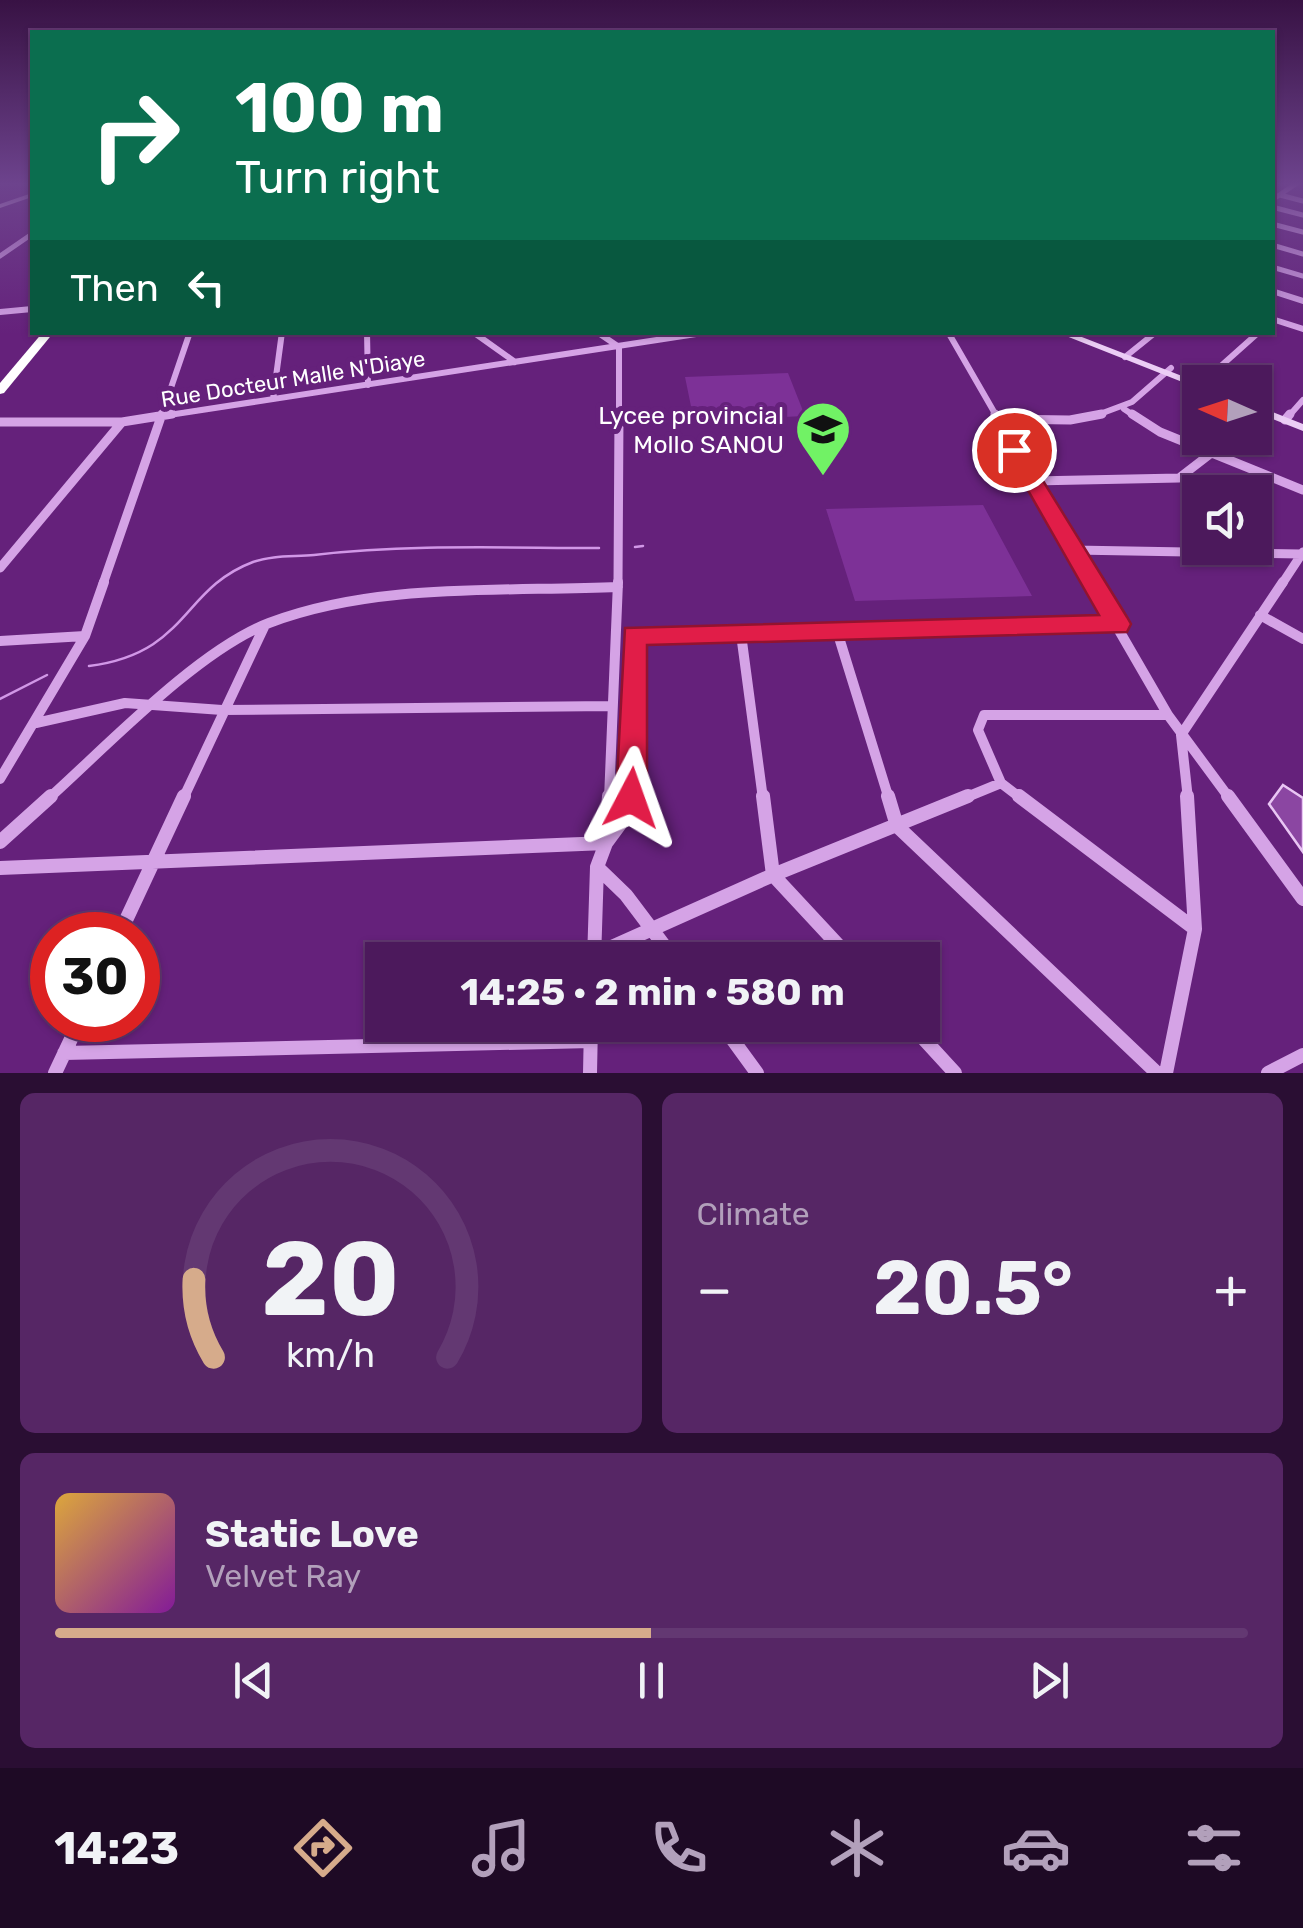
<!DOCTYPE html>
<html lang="en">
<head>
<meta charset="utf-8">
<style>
	:root { --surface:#4c195c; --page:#562665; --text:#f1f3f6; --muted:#b2a0bb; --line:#633872; --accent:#d6ab8b }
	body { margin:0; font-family:Rubik,sans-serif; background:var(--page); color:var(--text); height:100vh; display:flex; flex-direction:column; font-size:38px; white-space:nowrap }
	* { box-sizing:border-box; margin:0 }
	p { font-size:32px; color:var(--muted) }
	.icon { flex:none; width:55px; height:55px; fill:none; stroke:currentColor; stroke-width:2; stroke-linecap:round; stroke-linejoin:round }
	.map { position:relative; height:1073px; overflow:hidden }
	.panel { display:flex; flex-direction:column; gap:20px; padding:20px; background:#2a0e33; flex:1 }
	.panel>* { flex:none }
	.banner { position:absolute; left:30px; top:30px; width:1245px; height:305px; border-radius:0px; box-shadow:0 2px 8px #0004,0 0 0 2px var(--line); background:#0b6e4f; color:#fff; overflow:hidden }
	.needle { width:65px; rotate:273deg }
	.fabs { position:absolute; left:1182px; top:365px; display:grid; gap:20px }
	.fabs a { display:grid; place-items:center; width:90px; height:90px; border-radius:0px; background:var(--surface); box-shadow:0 2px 8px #0004,0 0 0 2px var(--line); font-size:50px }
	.speed { position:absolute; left:30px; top:912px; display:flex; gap:20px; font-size:50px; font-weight:700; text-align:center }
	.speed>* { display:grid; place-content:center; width:130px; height:130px; border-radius:50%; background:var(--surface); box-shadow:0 2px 8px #0004,0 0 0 2px var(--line); line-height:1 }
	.speed .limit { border:15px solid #d22; background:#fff; color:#111 }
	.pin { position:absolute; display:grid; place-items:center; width:85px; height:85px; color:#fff; margin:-42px; border:5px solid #fff; border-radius:50%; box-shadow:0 2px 10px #0007 }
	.me { position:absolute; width:110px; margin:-55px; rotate:4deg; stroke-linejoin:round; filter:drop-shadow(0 0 8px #0008) }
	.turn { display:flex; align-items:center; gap:35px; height:210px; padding:0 40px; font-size:45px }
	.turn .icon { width:130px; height:130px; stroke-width:2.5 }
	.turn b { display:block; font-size:70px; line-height:85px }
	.then { display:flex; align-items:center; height:95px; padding:0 40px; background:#0003; gap:20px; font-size:38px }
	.big { font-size:75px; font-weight:700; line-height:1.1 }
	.panel .widget { flex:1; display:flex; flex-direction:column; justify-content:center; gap:15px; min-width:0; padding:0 35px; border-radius:15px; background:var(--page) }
	.panel .dial { align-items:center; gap:0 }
	.dial svg { height:260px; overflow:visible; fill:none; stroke:var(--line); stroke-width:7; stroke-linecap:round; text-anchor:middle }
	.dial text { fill:var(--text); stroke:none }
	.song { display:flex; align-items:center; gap:30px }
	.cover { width:120px; height:120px; border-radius:15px; background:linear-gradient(135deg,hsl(40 70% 55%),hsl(290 70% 35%)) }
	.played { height:10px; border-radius:5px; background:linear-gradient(90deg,var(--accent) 50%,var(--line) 50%) }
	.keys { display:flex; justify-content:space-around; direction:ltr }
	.heat { display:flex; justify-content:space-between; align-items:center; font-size:55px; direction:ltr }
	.panel .tiles { flex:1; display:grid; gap:20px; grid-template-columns:1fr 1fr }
	.widget:last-child { grid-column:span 2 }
	.trip { position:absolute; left:365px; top:942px; width:575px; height:100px; border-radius:0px; background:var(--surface); box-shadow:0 2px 8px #0004,0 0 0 2px var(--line); font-weight:700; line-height:100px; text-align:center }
	.dock { display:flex; height:160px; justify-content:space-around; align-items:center; background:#1e0a25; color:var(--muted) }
	.dock .icon { width:70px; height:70px }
	.dock .active { color:var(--accent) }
	.dock b { font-size:45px; color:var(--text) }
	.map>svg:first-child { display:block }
	.green { fill:#7d3197 }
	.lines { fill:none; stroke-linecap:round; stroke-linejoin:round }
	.stream { stroke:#d197e7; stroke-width:2.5 }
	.building { fill:#8b46a2; stroke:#e9c6f4; stroke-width:2.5 }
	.street-far4 { stroke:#d5a3e6; stroke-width:5 }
	.street-far3 { stroke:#d5a3e6; stroke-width:6 }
	.street-far2 { stroke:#d5a3e6; stroke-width:9 }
	.street-far1 { stroke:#d5a3e6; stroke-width:10 }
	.street { stroke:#d5a3e6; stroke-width:14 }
	.secondary { fill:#ebcdf5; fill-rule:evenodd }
	.highway { fill:#fff; fill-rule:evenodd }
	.route { fill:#e11d48; stroke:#92132f; stroke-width:2.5 }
	.labels { text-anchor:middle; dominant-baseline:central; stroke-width:10; stroke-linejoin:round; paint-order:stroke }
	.far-street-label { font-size:22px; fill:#fff; stroke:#65217b }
	.poi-label { font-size:25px; fill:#fff; stroke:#65217b; text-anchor:end }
</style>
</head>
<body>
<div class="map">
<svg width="1303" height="1073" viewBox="0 0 1303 1073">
	<rect width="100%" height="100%" fill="#65217b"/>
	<path class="green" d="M788 373 805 416 694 421 685 377Z
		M983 505 1032 596 855 601 826 509Z"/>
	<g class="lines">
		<path class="stream" d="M635 547 643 546
			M89 666C189 653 181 589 253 562 272 555 295 557 314 555 409 544 504 548 599 548
			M0 699 47 675"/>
	</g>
	<path class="building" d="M1283 785 1303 798V852L1269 804Z"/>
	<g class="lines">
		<path class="street-far4" d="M1280 195 1303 201
			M1272 200 1297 183
			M1272 207 1303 215
			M1272 224 1303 232
			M1272 245 1303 254
			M0 256 32 234
			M1272 267 1303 276"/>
		<path class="street-far3" d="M1272 291 1303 301
			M0 312 32 309
			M1272 319 1303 329
			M367 332 368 385
			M473 332 515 362
			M597 332 619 347V417
			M948 332 997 417
			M1125 357 1156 332
			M1203 382 1259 332
			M273 399 282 332
			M1124 409 1136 417
			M156 417 709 332
			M161 417 190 332
			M1092 417 1132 402 1171 368
			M1288 417 1303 400"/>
		<path class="street-far2" d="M995 414 1093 584
			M1132 414 1160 432 1303 490
			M996 419 1070 420 1102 414
			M1285 420 1290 414
			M0 422H122L172 414
			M1033 481 1179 478 1214 451
			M1074 550 1301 554
			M0 568 122 422
			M103 584 162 414
			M618 584 619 414
			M1282 584 1303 552"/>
		<path class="street-far1" d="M1091 582 1168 715 1230 799
			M1260 615 1303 639
			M837 631 889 799
			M741 634 763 799
			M631 635 1118 624
			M0 641 85 636
			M36 723 125 703 222 710 612 706
			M0 779 85 636 104 582
			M48 799C106 747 198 650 269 623 377 582 504 592 618 587
			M183 799 264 627
			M609 799 618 582
			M629 799 636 745 634 635
			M962 799 1001 783
			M1022 799 1001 783 978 730 984 715H1168
			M1188 799 1181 735 1283 582"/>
		<path class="street" d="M763 796 773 875 852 960
			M888 796 897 826 1157 1073
			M1019 796 1195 929
			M1228 796 1303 899
			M0 842 51 796
			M597 867 626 895 675 960
			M0 868 606 843 620 824 630 796
			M119 935 184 796
			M594 955 773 875 968 796
			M594 960 597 867 606 843 609 796
			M722 1025 757 1073
			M911 1025 955 1073
			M64 1053 591 1041
			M55 1073 80 1020
			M590 1073 591 1025
			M1166 1073 1195 929 1187 796
			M1268 1073 1303 1055"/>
		<path class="secondary" d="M32 193V197L0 208V204Z
			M1056 332H1069L1200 383V389Z
			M1255 405 1303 424V431L1255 412Z"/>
		<path class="highway" d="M43 332H54L4 393 0 394V383Z"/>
	</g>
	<linearGradient id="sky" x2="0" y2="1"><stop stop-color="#381244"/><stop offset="0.55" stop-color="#6d438d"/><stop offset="1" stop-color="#6d438d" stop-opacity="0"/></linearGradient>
	<rect width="1303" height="334" fill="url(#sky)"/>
	<path class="route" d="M1014 444 1024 450 1127 617 1131 624 1127 632 647 645V798L642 809 631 813 620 809 616 798 625 628 1099 615 1005 450Z"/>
	<defs>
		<g id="school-pin" transform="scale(2.875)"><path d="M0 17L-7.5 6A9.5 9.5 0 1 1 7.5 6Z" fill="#71f265" stroke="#65217b"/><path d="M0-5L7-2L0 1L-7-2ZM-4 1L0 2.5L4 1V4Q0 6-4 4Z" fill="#111"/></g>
	</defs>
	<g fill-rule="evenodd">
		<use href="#school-pin" x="823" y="429"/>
	</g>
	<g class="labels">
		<g class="far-street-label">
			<text transform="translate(293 379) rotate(-9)">Rue Docteur Malle N'Diaye</text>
		</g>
		<g class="poi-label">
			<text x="784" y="415">Lycee provincial<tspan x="784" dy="29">Mollo SANOU</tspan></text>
		</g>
	</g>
</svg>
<div class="fabs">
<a><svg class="needle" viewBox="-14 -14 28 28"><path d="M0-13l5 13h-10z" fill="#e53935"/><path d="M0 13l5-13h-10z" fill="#b2a0bb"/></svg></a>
<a><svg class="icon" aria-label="sound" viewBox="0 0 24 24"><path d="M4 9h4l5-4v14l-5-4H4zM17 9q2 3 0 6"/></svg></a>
</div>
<div class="speed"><div class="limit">30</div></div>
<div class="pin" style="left:1014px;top:450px;background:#d93025"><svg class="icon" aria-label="arrive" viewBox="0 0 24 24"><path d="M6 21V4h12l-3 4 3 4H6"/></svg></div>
<svg class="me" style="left:631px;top:798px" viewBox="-20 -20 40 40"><path d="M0-17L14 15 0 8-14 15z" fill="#e11d48" stroke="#fff" stroke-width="4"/></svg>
<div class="trip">14:25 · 2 min · 580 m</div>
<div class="banner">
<div class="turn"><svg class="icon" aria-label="right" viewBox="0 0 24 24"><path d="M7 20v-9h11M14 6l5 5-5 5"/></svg><div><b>100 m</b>Turn right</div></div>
<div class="then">Then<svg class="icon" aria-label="left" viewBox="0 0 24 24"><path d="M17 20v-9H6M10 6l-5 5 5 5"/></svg></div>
</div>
</div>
<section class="panel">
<div class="tiles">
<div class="widget dial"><svg viewBox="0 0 100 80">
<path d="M14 69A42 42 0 1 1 86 69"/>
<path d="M14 69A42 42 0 0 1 8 45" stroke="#d6ab8b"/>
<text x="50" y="56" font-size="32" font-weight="700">20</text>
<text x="50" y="72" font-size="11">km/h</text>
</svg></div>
<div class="widget"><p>Climate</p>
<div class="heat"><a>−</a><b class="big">20.5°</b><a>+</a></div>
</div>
<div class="widget">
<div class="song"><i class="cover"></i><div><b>Static Love</b><p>Velvet Ray</p></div></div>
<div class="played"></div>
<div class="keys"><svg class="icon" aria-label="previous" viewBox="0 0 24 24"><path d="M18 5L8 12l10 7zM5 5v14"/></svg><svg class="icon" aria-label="pause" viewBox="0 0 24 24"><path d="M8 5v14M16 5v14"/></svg><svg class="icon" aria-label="next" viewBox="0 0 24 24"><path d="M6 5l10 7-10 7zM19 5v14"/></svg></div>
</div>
</div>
</section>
<nav class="dock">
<b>14:23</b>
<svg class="icon active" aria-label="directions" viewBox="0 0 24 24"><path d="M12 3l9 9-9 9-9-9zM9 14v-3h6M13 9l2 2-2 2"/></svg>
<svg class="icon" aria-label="music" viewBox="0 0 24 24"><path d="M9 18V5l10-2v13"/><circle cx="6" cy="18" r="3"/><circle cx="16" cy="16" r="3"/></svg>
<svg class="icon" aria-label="phone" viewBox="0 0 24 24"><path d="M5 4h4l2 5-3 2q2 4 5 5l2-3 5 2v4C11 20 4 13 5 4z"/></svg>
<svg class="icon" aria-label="climate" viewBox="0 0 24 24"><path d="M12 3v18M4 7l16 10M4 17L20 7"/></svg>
<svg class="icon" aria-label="car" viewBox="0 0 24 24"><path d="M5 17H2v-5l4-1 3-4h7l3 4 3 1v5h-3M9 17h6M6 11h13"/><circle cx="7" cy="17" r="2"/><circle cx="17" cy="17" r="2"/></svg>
<svg class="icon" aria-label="filters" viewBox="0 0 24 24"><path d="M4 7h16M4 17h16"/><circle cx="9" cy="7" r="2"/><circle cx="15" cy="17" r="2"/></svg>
</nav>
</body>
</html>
